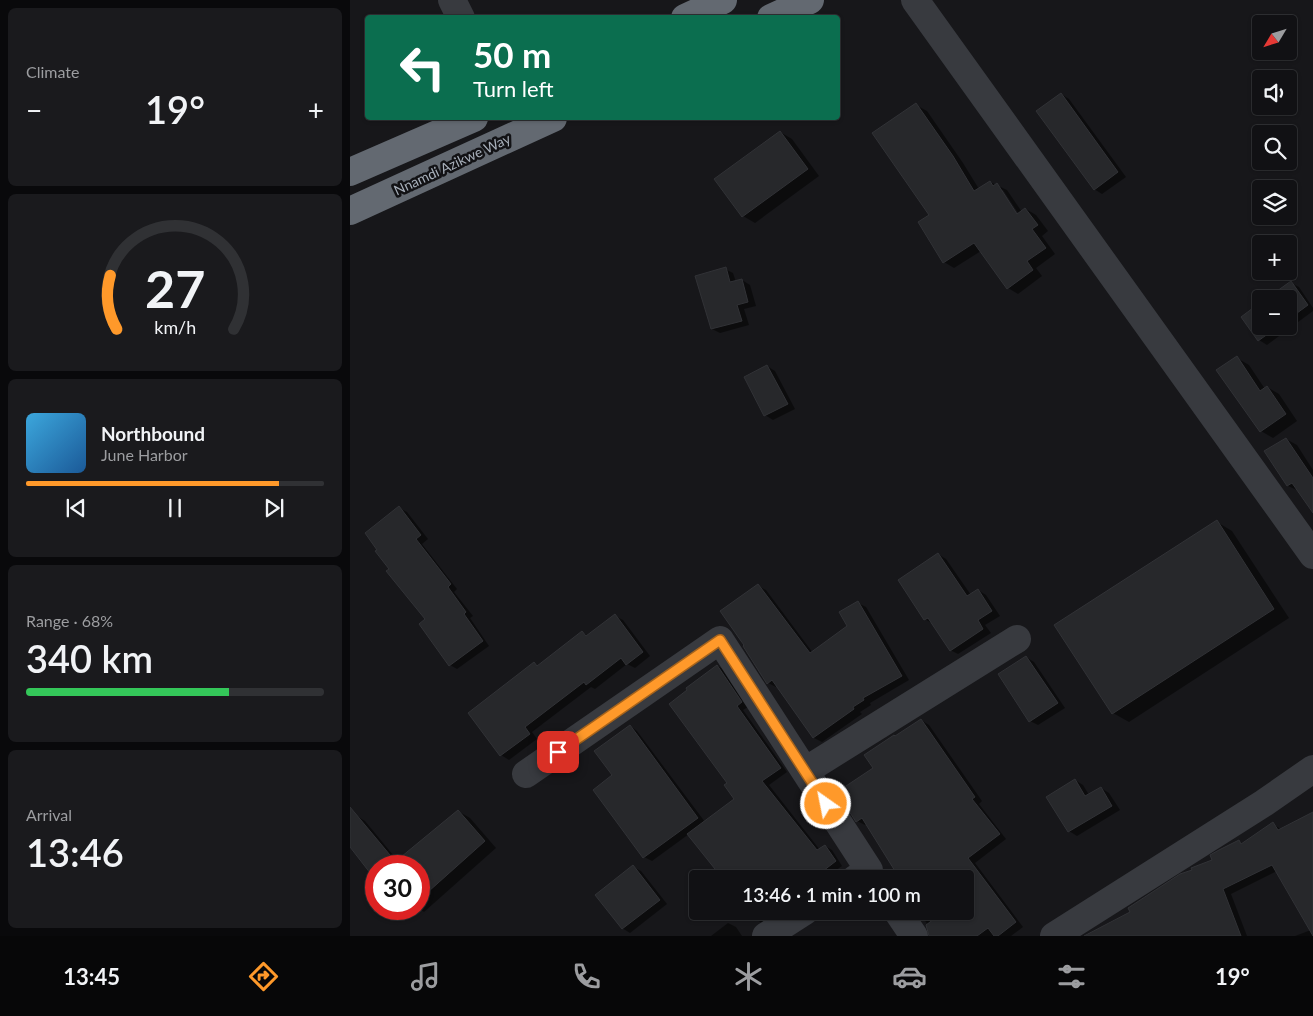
<!DOCTYPE html>
<html lang="en">
<head>
<meta charset="utf-8">
<style>
	:root { --surface:#111114; --page:#1a1a1d; --text:#f1f3f6; --muted:#9c9da0; --line:#303134; --accent:#ff992a }
	body { margin:0; font-family:Lato,sans-serif; background:var(--page); color:var(--text); height:100vh; display:flex; flex-direction:column; font-size:19px; white-space:nowrap }
	* { box-sizing:border-box; margin:0 }
	p { font-size:16px; color:var(--muted) }
	.icon { flex:none; width:28px; height:28px; fill:none; stroke:currentColor; stroke-width:2; stroke-linecap:round; stroke-linejoin:round }
	.map { position:relative; flex:1; overflow:hidden }
	.panel { display:flex; flex-direction:column; gap:8px; padding:8px; background:#09090b; width:350px }
	.panel>* { flex:none }
	.banner { position:absolute; left:15px; top:15px; width:475px; height:105px; border-radius:5px; box-shadow:0 1px 4px #0004,0 0 0 1px var(--line); background:#0b6e4f; color:#fff; overflow:hidden }
	.needle { width:32px; rotate:232deg }
	.fabs { position:absolute; left:902px; top:15px; display:grid; gap:10px }
	.fabs a { display:grid; place-items:center; width:45px; height:45px; border-radius:5px; background:var(--surface); box-shadow:0 1px 4px #0004,0 0 0 1px var(--line); font-size:25px }
	.speed { position:absolute; left:15px; top:855px; display:flex; gap:10px; font-size:25px; font-weight:700; text-align:center }
	.speed>* { display:grid; place-content:center; width:65px; height:65px; border-radius:50%; background:var(--surface); box-shadow:0 1px 4px #0004,0 0 0 1px var(--line); line-height:1 }
	.speed .limit { border:8px solid #d22; background:#fff; color:#111 }
	.pin { position:absolute; display:grid; place-items:center; width:42px; height:42px; color:#fff; margin:-21px; border-radius:10px; box-shadow:0 2px 8px #0006 }
	.me { position:absolute; width:55px; margin:-28px; rotate:327deg; stroke-linejoin:round; filter:drop-shadow(0 0 4px #0008) }
	.turn { display:flex; align-items:center; gap:18px; height:105px; padding:0 25px; font-size:22px }
	.turn .icon { width:65px; height:65px; stroke-width:2.5 }
	.turn b { display:block; font-size:35px; line-height:42px }
	.big { font-size:38px; font-weight:600; line-height:1.1 }
	.panel .card { flex:1; display:flex; flex-direction:column; justify-content:center; gap:8px; min-width:0; padding:0 18px; border-radius:8px; background:var(--page) }
	.panel .dial { align-items:center; gap:0 }
	.dial svg { height:130px; overflow:visible; fill:none; stroke:var(--line); stroke-width:7; stroke-linecap:round; text-anchor:middle }
	.dial text { fill:var(--text); stroke:none }
	.song { display:flex; align-items:center; gap:15px }
	.cover { width:60px; height:60px; border-radius:8px; background:linear-gradient(135deg,hsl(200 70% 55%),hsl(210 70% 35%)) }
	.played { height:5px; border-radius:2px; background:linear-gradient(90deg,var(--accent) 85%,var(--line) 85%) }
	.keys { display:flex; justify-content:space-around; direction:ltr }
	.heat { display:flex; justify-content:space-between; align-items:center; font-size:28px; direction:ltr }
	.charge { height:8px; border-radius:4px; background:linear-gradient(90deg,#34c759 68%,var(--line) 0) }
	.trip { position:absolute; left:339px; top:870px; width:285px; height:50px; border-radius:5px; background:var(--surface); box-shadow:0 1px 4px #0004,0 0 0 1px var(--line); font-weight:600; line-height:50px; text-align:center }
	.tab-bar { display:flex; height:80px; justify-content:space-around; align-items:center; background:#070708; color:var(--muted) }
	.tab-bar .icon { width:35px; height:35px }
	.tab-bar .on { color:var(--accent) }
	.tab-bar b { font-size:22px; color:var(--text) }
	main { display:flex; flex:1; min-height:0 }
	.map>svg:first-child { display:block }
	.shadow { fill:#0007; fill-rule:evenodd }
	.building { fill:#27282b; stroke:#313236 }
	.lines { fill:none; stroke-linecap:round; stroke-linejoin:round }
	.street { stroke:#383a3f; stroke-width:28 }
	.highway { stroke:#636971; stroke-width:28 }
	.route-casing { stroke:#a6631b; stroke-width:12 }
	.route { stroke:#ff992a; stroke-width:9 }
	.labels { text-anchor:middle; dominant-baseline:central; stroke-width:5; stroke-linejoin:round; paint-order:stroke }
	.street-label { font-size:14px; fill:#a8b0bb; stroke:#121215 }
</style>
</head>
<body>
<main>
<section class="panel">
<div class="card"><p>Climate</p>
<div class="heat"><a>−</a><b class="big">19°</b><a>+</a></div>
</div>
<div class="card dial"><svg viewBox="0 0 100 80">
<path d="M14 69A42 42 0 1 1 86 69"/>
<path d="M14 69A42 42 0 0 1 10 36" stroke="#ff992a"/>
<text x="50" y="56" font-size="32" font-weight="700">27</text>
<text x="50" y="72" font-size="11">km/h</text>
</svg></div>
<div class="card">
<div class="song"><i class="cover"></i><div><b>Northbound</b><p>June Harbor</p></div></div>
<div class="played"></div>
<div class="keys"><svg class="icon" aria-label="previous" viewBox="0 0 24 24"><path d="M18 5L8 12l10 7zM5 5v14"/></svg><svg class="icon" aria-label="pause" viewBox="0 0 24 24"><path d="M8 5v14M16 5v14"/></svg><svg class="icon" aria-label="next" viewBox="0 0 24 24"><path d="M6 5l10 7-10 7zM19 5v14"/></svg></div>
</div>
<div class="card"><p>Range · 68%</p><b class="big">340 km</b><div class="charge"></div></div>
<div class="card"><p>Arrival</p><b class="big">13:46</b></div>
</section>
<div class="map">
<svg width="963" height="936" viewBox="0 0 963 936">
	<rect width="100%" height="100%" fill="#17171a"/>
	<path class="shadow" d="M711 94 719 99 776 177 752 194 744 189Z
		M566 105 577 111 613 163 629 189 640 182 657 190 672 212 676 209 686 215 698 231 692 236 705 254 686 268 692 276 668 294 658 288 631 251 604 268 594 262 581 216ZM650 190H653L672 219 670 220Z
		M430 132 442 139 469 176 405 223 393 216 366 180Z
		M375 269 383 273 386 282 392 280 400 285 406 306 394 309 399 325 370 333 362 329Z
		M941 283 949 287 963 308V311L917 345 909 340 892 317 911 304V326H939Z
		M887 358 899 365 915 389 917 387 929 394 947 421 923 438 911 431Z
		M417 366 425 371 445 409 423 420 415 415Z
		M936 439 947 445 963 470V511L949 491 938 486 915 452Z
		M49 508 57 512 78 539 72 544 107 589 104 592 123 616 120 618 139 646 107 669 100 665 77 620 41 569Z
		M867 522 882 531 939 618 779 722 763 713Z
		M588 554 596 559 621 595 628 590 636 595 650 616 635 625 641 633 608 654 600 650 583 624 575 619Z
		M408 586 416 590 463 653 499 627 508 603 516 607 559 680 520 703 521 705 510 712 512 714 472 742 464 738 427 686 426 687 418 683Z
		M265 616 273 620 300 656 285 668 277 664 245 689 241 687 182 732 187 739 159 760 151 755 184 664 189 666 232 632 238 636Z
		M676 657 684 662 715 708 688 725 680 721Z
		M368 666 374 670 398 707 393 710 437 772 419 785 470 850 475 846 482 850 492 866 479 875 481 879H374L339 834 302 861 294 857 264 776 280 726 287 731 355 822 385 799 379 783Z
		M571 720 579 725 632 801 629 804 656 839 625 863 673 927 661 936H586L568 911H615V879H547L550 876 517 824 515 825 507 821 524 768 545 737Z
		M725 780 733 785 739 795 751 788 759 793 770 810 727 836 719 831Z
		M108 811 120 818 146 848 74 912 69 908V866H26V878L0 845V822L7 816 15 821 48 861Z
		M963 813V936H945L961 930 927 871 881 894 897 936H745L864 860 889 842 894 844 923 824 932 830Z
		M283 867 291 871 317 904 280 933 272 928Z
		M399 911H427L412 923 405 919Z
		M378 923 386 927 392 936H361Z"/>
	<path class="building" d="M711 93 768 172 744 190 686 111Z
		M566 103 603 156 624 191 640 181 643 186 647 183 667 214 675 208 688 225 682 229 696 248 677 261 683 270 657 289 624 243 593 263 568 222 579 215 522 133Z
		M430 131 458 169 392 217 364 179Z
		M376 267 380 282 392 279 398 302 387 305 392 321 361 329 345 276Z
		M941 281 958 305 939 319V299H916Z
		M911 302V326H929L908 341 891 317Z
		M887 356 910 391 917 386 936 414 910 432 866 370Z
		M417 365 438 404 414 416 394 377Z
		M936 438 963 478V513L942 483 937 486 914 451Z
		M49 506 71 535 66 539 101 584 98 587 116 612 114 614 133 641 99 666 69 624 75 619 36 571 39 569 25 551 27 550 15 533Z
		M867 520 924 609 762 714 704 625Z
		M588 553 617 596 628 589 642 611 628 620 633 629 600 651 578 618 574 620 548 580Z
		M408 584 460 653 497 626 489 612 508 601 552 676 513 698 514 700 503 707 504 709 463 738 422 680 417 684 393 646 394 645 391 641 370 611Z
		M265 614 293 652 276 665 271 658 236 685 234 682 175 727 180 734 150 756 118 713 184 662 187 666 232 631 236 636Z
		M676 656 708 703 679 722 648 674Z
		M367 665 392 702 387 706 431 768 412 781 467 850 475 845 486 861 473 871 478 879H373L337 834 384 799 374 785 377 783 319 704 337 690 336 688Z
		M571 719 625 797 622 799 650 834 618 858 666 922 648 936H644L638 928 627 936H579L576 925 588 916 585 911H615V879H550L512 818 506 822 487 792 523 768 514 755 544 735 545 736Z
		M280 725 348 818 293 858 243 790 262 775 244 751Z
		M725 779 735 796 751 787 762 806 718 832 696 797Z
		M0 807 45 861 38 866H26V876L24 878 0 847Z
		M108 810 135 841 69 900V866H40Z
		M963 812V936L922 865 873 889 891 936H734L780 912 778 908 830 874 842 870 841 868 862 860 860 855 869 850 889 840 891 844 923 822 928 830Z
		M283 865 310 900 272 929 245 895Z"/>
	<g class="lines">
		<path class="street" d="M102 0 111 18
			M565 0 963 555
			M455 771 667 639
			M176 774 370 640 519 870 505 879
			M547 911 564 936
			M416 936 455 911
			M704 936 914 803 963 769"/>
		<path class="highway" d="M335 18 373 0
			M421 18 460 0
			M0 172 124 118
			M0 211 203 118"/>
	</g>
	<g class="lines">
		<g class="route-casing">
			<path id="route" d="M208 752 370 640 476 804"/>
		</g>
		<use href="#route" class="route"/>
	</g>
	<g class="labels">
		<g class="street-label">
			<text transform="translate(102 164) rotate(-25)">Nnamdi Azikwe Way</text>
		</g>
	</g>
</svg>
<div class="fabs">
<a><svg class="needle" viewBox="-14 -14 28 28"><path d="M0-13l5 13h-10z" fill="#e53935"/><path d="M0 13l5-13h-10z" fill="#9c9da0"/></svg></a>
<a><svg class="icon" aria-label="sound" viewBox="0 0 24 24"><path d="M4 9h4l5-4v14l-5-4H4zM17 9q2 3 0 6"/></svg></a>
<a><svg class="icon" aria-label="search" viewBox="0 0 24 24"><circle cx="10" cy="10" r="6"/><path d="M15 15l6 6"/></svg></a>
<a><svg class="icon" aria-label="layers" viewBox="0 0 24 24"><path d="M12 4l9 5-9 5-9-5zM3 14l9 5 9-5"/></svg></a>
<a>+</a>
<a>−</a>
</div>
<div class="speed"><div class="limit">30</div></div>
<div class="pin" style="left:208px;top:752px;background:#d93025"><svg class="icon" aria-label="arrive" viewBox="0 0 24 24"><path d="M6 21V4h12l-3 4 3 4H6"/></svg></div>
<svg class="me" style="left:476px;top:804px" viewBox="-20 -20 40 40"><circle r="17" fill="#ff992a" stroke="#fff" stroke-width="3"/><path d="M0-11L8 9 0 5-8 9z" fill="#fff"/></svg>
<div class="trip">13:46 · 1 min · 100 m</div>
<div class="banner">
<div class="turn"><svg class="icon" aria-label="left" viewBox="0 0 24 24"><path d="M17 20v-9H6M10 6l-5 5 5 5"/></svg><div><b>50 m</b>Turn left</div></div>
</div>
</div>
</main>
<nav class="tab-bar">
<b>13:45</b>
<svg class="icon on" aria-label="directions" viewBox="0 0 24 24"><path d="M12 3l9 9-9 9-9-9zM9 14v-3h6M13 9l2 2-2 2"/></svg>
<svg class="icon" aria-label="music" viewBox="0 0 24 24"><path d="M9 18V5l10-2v13"/><circle cx="6" cy="18" r="3"/><circle cx="16" cy="16" r="3"/></svg>
<svg class="icon" aria-label="phone" viewBox="0 0 24 24"><path d="M5 4h4l2 5-3 2q2 4 5 5l2-3 5 2v4C11 20 4 13 5 4z"/></svg>
<svg class="icon" aria-label="climate" viewBox="0 0 24 24"><path d="M12 3v18M4 7l16 10M4 17L20 7"/></svg>
<svg class="icon" aria-label="car" viewBox="0 0 24 24"><path d="M5 17H2v-5l4-1 3-4h7l3 4 3 1v5h-3M9 17h6M6 11h13"/><circle cx="7" cy="17" r="2"/><circle cx="17" cy="17" r="2"/></svg>
<svg class="icon" aria-label="filters" viewBox="0 0 24 24"><path d="M4 7h16M4 17h16"/><circle cx="9" cy="7" r="2"/><circle cx="15" cy="17" r="2"/></svg>
<b>19°</b>
</nav>
</body>
</html>
